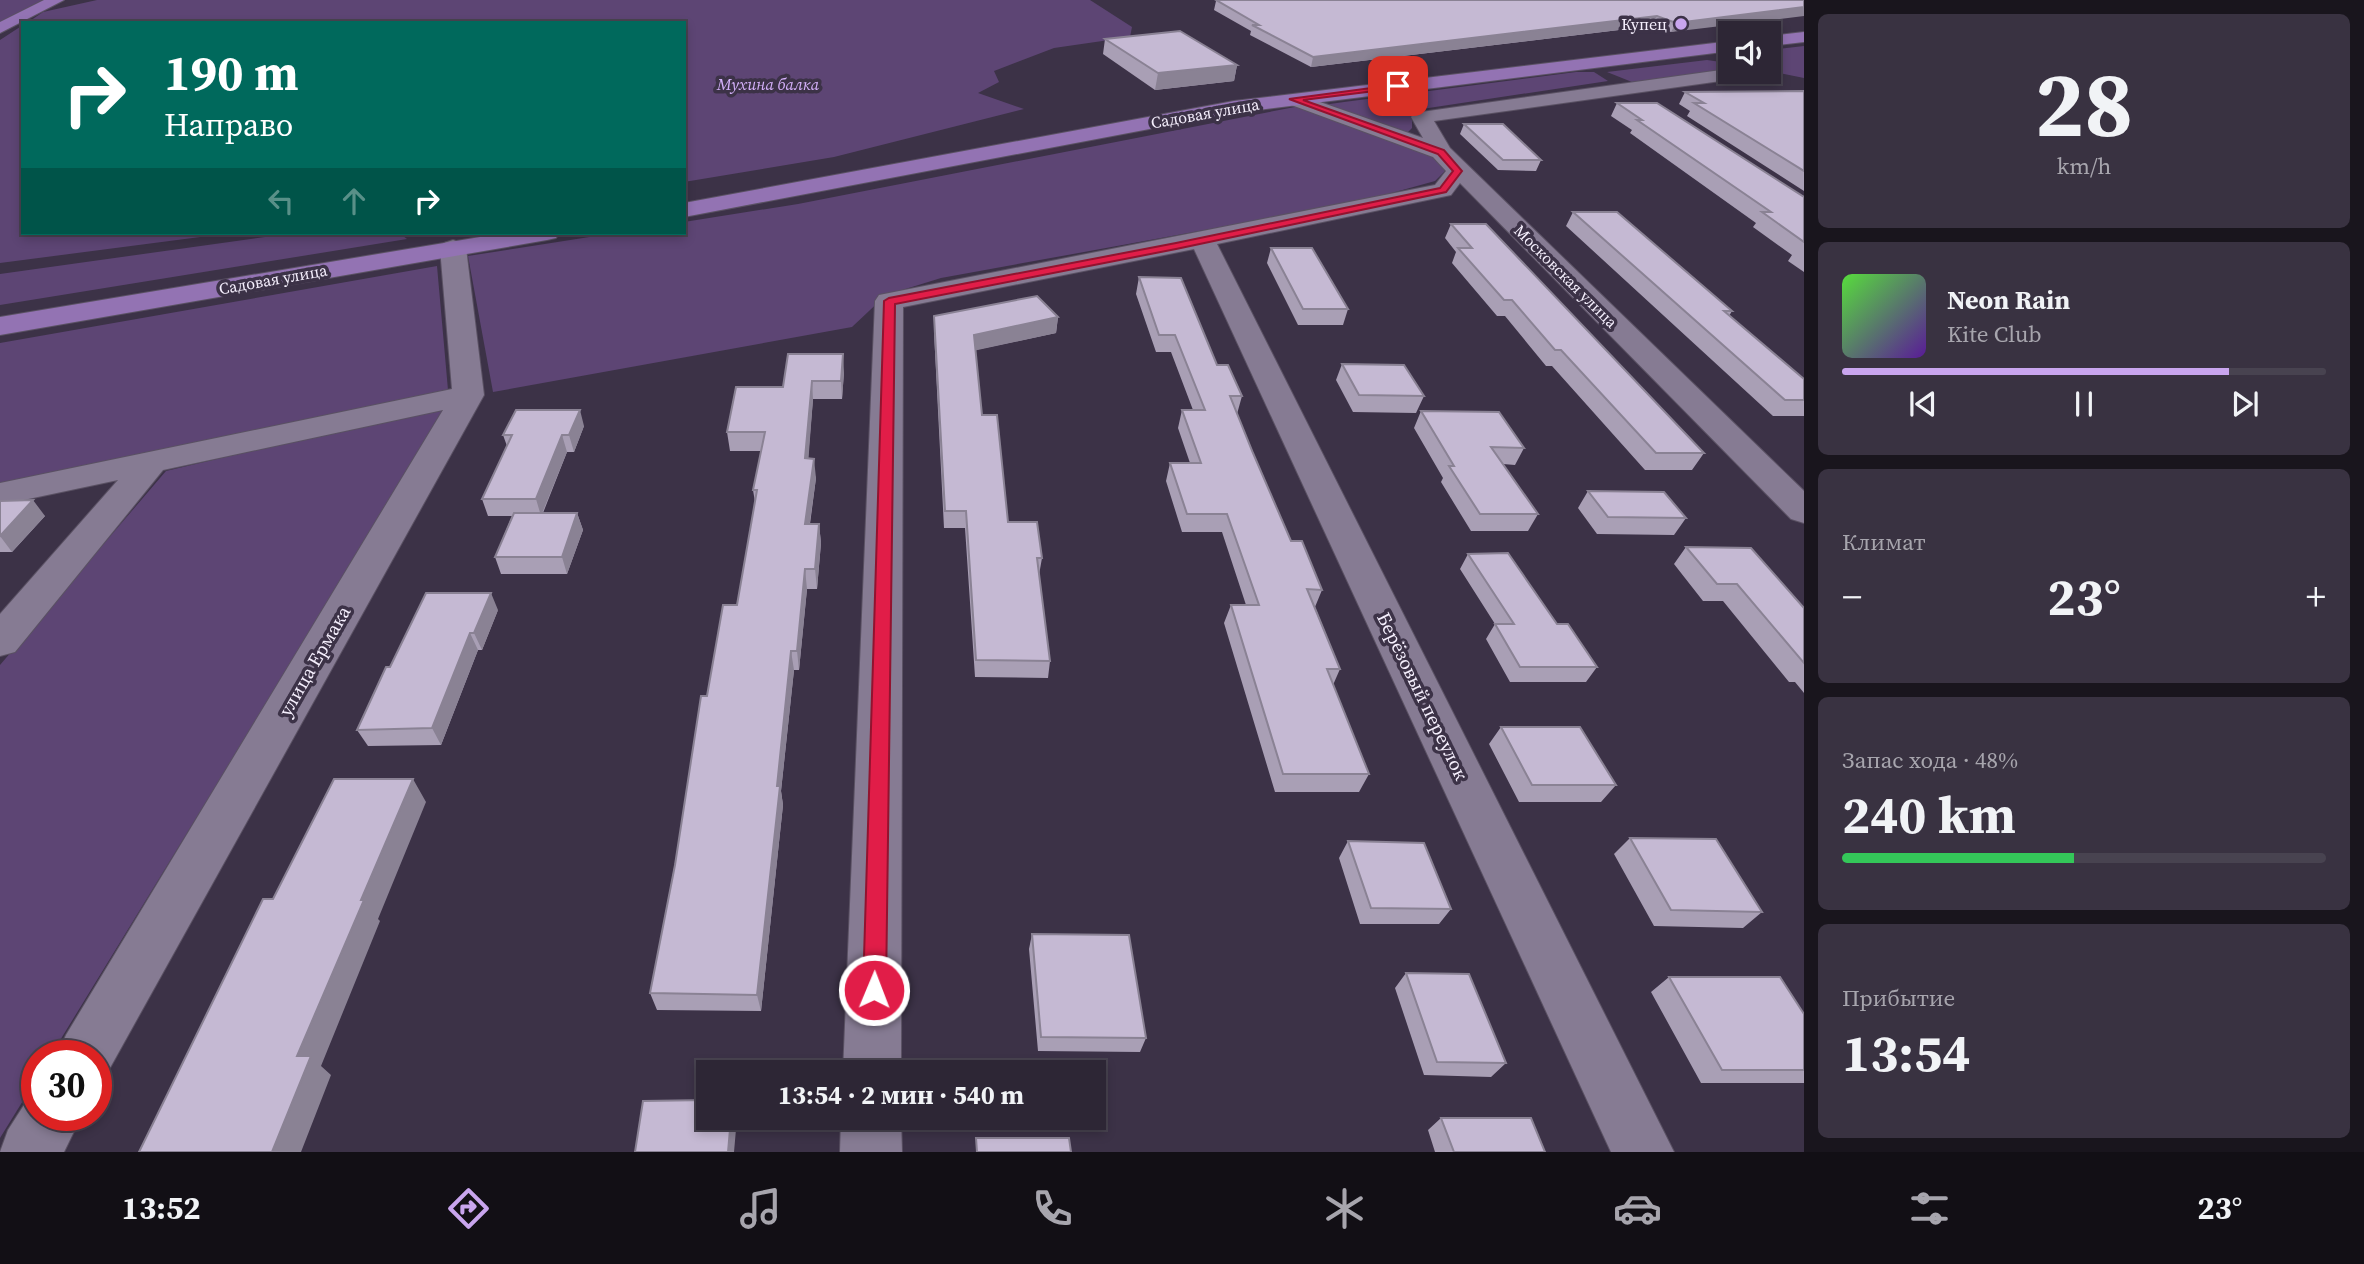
<!DOCTYPE html>
<html lang="ru">
<head>
<meta charset="utf-8">
<style>
	:root { --surface:#2d2635; --page:#393241; --text:#f1f3f6; --muted:#a7a5ad; --line:#484350; --accent:#c9a5ee }
	body { margin:0; font-family:"Source Serif 4",serif; background:var(--page); color:var(--text); height:100vh; display:flex; flex-direction:column; font-size:26px; white-space:nowrap }
	* { box-sizing:border-box; margin:0 }
	p { font-size:23px; color:var(--muted) }
	.icon { flex:none; width:38px; height:38px; fill:none; stroke:currentColor; stroke-width:2; stroke-linecap:round; stroke-linejoin:round }
	.map { position:relative; flex:1; overflow:hidden }
	.side { display:flex; flex-direction:column; gap:14px; padding:14px; background:#19151d; width:560px }
	.side>* { flex:none }
	.banner { position:absolute; left:21px; top:21px; width:665px; height:214px; border-radius:0px; box-shadow:0 4px 10px #0003,0 0 0 2px var(--line); background:#00695c; color:#fff; overflow:hidden }
	.tools { position:absolute; left:1718px; top:21px; display:grid; gap:14px }
	.tools a { display:grid; place-items:center; width:63px; height:63px; border-radius:0px; background:var(--surface); box-shadow:0 4px 10px #0003,0 0 0 2px var(--line); font-size:35px }
	.speed { position:absolute; left:21px; top:1040px; display:flex; gap:14px; font-size:35px; font-weight:700; text-align:center }
	.speed>* { display:grid; place-content:center; width:91px; height:91px; border-radius:50%; background:var(--surface); box-shadow:0 4px 10px #0003,0 0 0 2px var(--line); line-height:1 }
	.speed .limit { border:10px solid #d22; background:#fff; color:#111 }
	.pin { position:absolute; display:grid; place-items:center; width:60px; height:60px; color:#fff; margin:-30px; border-radius:14px; box-shadow:0 4px 10px #0006 }
	.me { position:absolute; width:77px; margin:-38px; rotate:1deg; stroke-linejoin:round; filter:drop-shadow(0 0 5px #0008) }
	.turn { display:flex; align-items:center; gap:24px; height:147px; padding:0 28px; font-size:32px }
	.turn .icon { width:91px; height:91px; stroke-width:2.5 }
	.turn b { display:block; font-size:49px; line-height:60px }
	.lanes { display:flex; align-items:center; height:66px; padding:0 28px; background:#0003; justify-content:center; gap:35px; direction:ltr }
	.lanes .off { opacity:.35 }
	.big { font-size:52px; font-weight:700; line-height:1.1 }
	.side .tile { flex:1; display:flex; flex-direction:column; justify-content:center; gap:10px; min-width:0; padding:0 24px; border-radius:10px; background:var(--page) }
	.side .dial { align-items:center; gap:0 }
	.dial b { font-size:91px; line-height:1 }
	.song { display:flex; align-items:center; gap:21px }
	.cover { width:84px; height:84px; border-radius:10px; background:linear-gradient(135deg,hsl(110 70% 55%),hsl(270 70% 35%)) }
	.played { height:7px; border-radius:4px; background:linear-gradient(90deg,var(--accent) 80%,var(--line) 80%) }
	.keys { display:flex; justify-content:space-around; direction:ltr }
	.heat { display:flex; justify-content:space-between; align-items:center; font-size:38px; direction:ltr }
	.charge { height:10px; border-radius:5px; background:linear-gradient(90deg,#34c759 48%,var(--line) 0) }
	.trip { position:absolute; left:696px; top:1060px; width:410px; height:70px; border-radius:0px; background:var(--surface); box-shadow:0 4px 10px #0003,0 0 0 2px var(--line); font-weight:700; line-height:70px; text-align:center }
	.tabs { display:flex; height:112px; justify-content:space-around; align-items:center; background:#120f15; color:var(--muted) }
	.tabs .icon { width:49px; height:49px }
	.tabs .selected { color:var(--accent) }
	.tabs b { font-size:32px; color:var(--text) }
	main { display:flex; flex:1; min-height:0 }
	.map>svg:first-child { display:block }
	.green { fill:#5d4574 }
	.lines { fill:none; stroke-linecap:round; stroke-linejoin:round }
	.minor-casing { stroke:#5a5163; stroke-width:2 }
	.major-casing { stroke:#5a5163; stroke-width:2 }
	.minor { fill:#867b93; fill-rule:evenodd }
	.major { fill:#9373b3; fill-rule:evenodd }
	.wall { fill:#a99fb5 }
	.shaded-wall { fill:#8a8294 }
	.building { fill:#c5b9d3; stroke:#8a8294; stroke-width:2 }
	.route { fill:#e11d48; stroke:#92132f; stroke-width:2 }
	.poi-dot { fill:#c9a5ee; stroke:#3c3247; stroke-width:2.5 }
	.labels { text-anchor:middle; dominant-baseline:central; stroke-width:7; stroke-linejoin:round; paint-order:stroke }
	.far-poi-label { font-size:16px; fill:#f5effd; stroke:#3c3247; text-anchor:end }
	.far-park-label { font-size:16px; font-style:italic; fill:#d5b1fb; stroke:#3c3247 }
	.far-street-label { font-size:16px; fill:#f5effd; stroke:#3c3247 }
	.street-label { font-size:19px; fill:#f5effd; stroke:#3c3247 }
</style>
</head>
<body>
<main>
<div class="map">
<svg width="1804" height="1152" viewBox="0 0 1804 1152">
	<rect width="100%" height="100%" fill="#3c3247"/>
	<path class="green" d="M0 0H48L0 25Z
		M97 0H1090L1132 27 1130 37 1054 48 994 71 999 82 978 93 1024 109 834 157 684 182V23H27L43 12Z
		M23 25V233H231L0 263V40Z
		M1804 46V78L1769 71V50Z
		M1707 60 1728 63 1731 69 1632 82 1607 72Z
		M1576 72H1594L1608 81 1422 109 1412 118V128L1406 134 1325 109 1330 104 1344 102Z
		M1300 106 1437 156 1445 171 1435 181 1359 202 941 278 886 295 852 327 493 392 468 256 615 233H684V222L798 204Z
		M399 233 407 239 0 305V274L265 237Z
		M437 266 448 390 0 486V343Z
		M450 404 51 1055H37V1078L0 1138V665L166 471Z"/>
	<g class="lines">
		<g class="minor-casing">
			<path id="minor" d="M1721 70 1730 76 1728 80 1434 121 1450 148 1804 491V523L1791 519 1460 183 1451 195 1217 244 1674 1152H1611L1194 249 903 307 901 1073H843L875 301 879 295 1435 185 1446 171 1433 157 1286 103 1283 99 1286 95H1300L1423 138 1411 117 1414 113Z
				M453 240 462 243 466 248 484 395 106 1075 96 1080V1055H57L66 1035 443 410 163 470 15 652 0 656V614L118 480 0 505V483L452 389 440 248 444 243Z
				M37 1091V1115H82L64 1152H0L8 1130 31 1094Z
				M841 1118H901L902 1152H840Z"/>
		</g>
		<g class="major-casing">
			<path id="major" d="M44 0H64L0 33V22Z
				M1804 32V42L1769 46V36Z
				M1731 41V51L1234 113 684 217V203L1234 101Z
				M504 233H559L556 238 547 240 0 335V317Z"/>
		</g>
		<use href="#minor" class="minor"/>
		<use href="#major" class="major"/>
	</g>
	<path class="wall" d="M1804 0 1671 32 1652 26 1311 67 1250 35 1251 31 1214 10 1216 1Z
		M1105 39 1237 65 1234 81 1155 90 1103 54Z
		M1804 91V191L1687 116 1690 111 1679 104 1685 92Z
		M1617 103 1804 197V272L1788 261 1792 255 1753 227 1756 223 1630 133 1632 130 1611 116Z
		M1464 124 1541 160 1536 171 1498 170 1460 134Z
		M1573 212 1732 311 1729 316 1804 379V416H1773L1566 226Z
		M1451 224 1704 453 1692 470H1645L1552 366H1546L1505 316H1497L1452 263 1456 252 1445 238Z
		M1271 248 1348 309 1343 325H1298L1267 263Z
		M1139 277 1217 365 1242 396 1237 414 1253 453 1291 541 1322 590 1315 607 1340 669 1333 685 1369 774 1359 792H1275L1224 623 1231 605H1246L1222 532H1182L1166 481 1170 463H1190L1178 428 1182 410H1193L1171 352H1156L1136 294Z
		M934 316 1058 317 1056 333 975 350 982 415 1008 522 1042 558 1039 575 1050 661 1048 678 975 677 965 528H944L934 332Z
		M1342 364 1424 396 1416 413 1353 412 1336 380Z
		M844 372 842 399H813L808 458 816 478 810 524H819L821 543 817 589H807L799 670H794L781 791 783 805 761 1011 657 1010 650 993 707 696 737 605 755 502 753 490 761 451H730L727 432 783 387Z
		M1421 411 1524 448 1515 465 1503 464 1538 514 1528 531H1471L1441 482 1443 478 1414 428Z
		M584 426 574 452H567L543 513H577L583 530 567 574H501L495 557 512 516H488L482 499 507 446 503 435Z
		M1588 491 1686 518 1674 535 1597 534 1578 508Z
		M0 501 45 516 12 552H0Z
		M1686 547 1804 608V693L1795 682H1789L1723 601H1703L1674 564Z
		M1468 554 1557 624 1597 667 1586 682H1510L1486 639 1495 624 1460 569Z
		M498 610 482 650H478L441 745 368 746 357 730Z
		M1501 727 1616 785 1601 802H1519L1489 744Z
		M1630 838 1762 912 1743 928 1654 926 1614 854Z
		M1348 841 1451 909 1439 924H1360L1339 858Z
		M1032 934 1146 1038 1140 1052 1038 1051 1029 949Z
		M1406 973 1506 1063 1491 1077 1424 1075 1395 988Z
		M1669 977 1804 1014V1083H1701L1651 992Z
		M1441 1118 1545 1152H1435L1428 1130Z"/>
	<path class="shaded-wall" d="M1804 7V16L1671 32 1676 23Z
		M1657 16 1652 26 1311 67 1313 57Z
		M1237 65 1234 81 1155 90 1158 73Z
		M1058 317 1056 333 973 351 974 335Z
		M843 354 844 372 842 399 841 381Z
		M812 381 813 399 807 478 805 458Z
		M580 410 584 426 574 452 569 435Z
		M562 435 567 452 541 516 536 499Z
		M814 459 816 478 807 543 805 524Z
		M33 500 45 516 12 552 0 536Z
		M577 513 583 530 567 574 562 557Z
		M819 524 821 543 817 589 815 569Z
		M805 569 807 589 799 670 797 651Z
		M491 593 498 610 482 650 474 633Z
		M470 633 478 650 441 745 432 728Z
		M791 651 794 670 781 791 783 805 761 1011 757 995 777 786Z
		M413 779 426 802 378 919 380 921 321 1066 331 1075 301 1152H272L297 1056 361 900Z
		M731 1118H737L734 1152H728Z"/>
	<path class="building" d="M1216 0H1804V7L1676 23 1657 16 1313 57 1252 25H1259Z
		M1180 31 1237 65 1158 73 1105 39Z
		M1804 91V171L1694 103H1704L1685 92Z
		M1617 103H1657L1804 197V242L1762 212H1771L1637 120H1642Z
		M1464 124H1503L1541 160H1503Z
		M1573 212H1617L1732 311H1724L1804 379V400H1785Z
		M1451 224H1486L1704 453H1656L1561 350H1555L1512 300H1504L1458 248H1472Z
		M1271 248H1312L1348 309H1303Z
		M1139 277 1181 278 1217 365H1228L1242 396H1230L1253 453 1291 541H1302L1322 590 1307 589 1340 669H1327L1369 774H1283L1231 605H1259L1227 514H1187L1170 463H1201L1182 410H1205L1175 335H1159Z
		M1037 296 1058 317 974 335 982 415H997L1008 522H1037L1042 558H1037L1050 661 976 660 966 511H945L934 316Z
		M788 354H843L841 381H812L805 458 814 459 805 524H819L815 569H805L797 651H791L777 786H780L757 995 650 993 675 865 701 696H707L723 605H737L757 490H753L765 432H727L736 387H783Z
		M1342 364 1404 365 1424 396 1359 395Z
		M516 410H580L569 435H562L536 499H482L512 435H503Z
		M1421 411 1499 412 1524 448 1491 447 1538 514H1480L1449 466H1454Z
		M1588 491 1664 492 1686 518 1608 517Z
		M33 500 0 536V501Z
		M514 513H577L562 557H495Z
		M1686 547 1751 548 1804 608V663L1737 584H1717Z
		M1508 553 1557 624H1568L1597 667H1520L1495 624H1514L1468 554Z
		M426 593H491L474 633H470L432 728 357 730 386 667H390Z
		M1501 727H1580L1616 785H1532Z
		M334 779H413L361 900H364L297 1056H311L272 1152H139L263 899H273Z
		M1630 838 1716 839 1762 912 1671 910Z
		M1348 841 1424 843 1451 909 1371 908Z
		M1032 934 1129 935 1146 1038 1041 1037Z
		M1406 973 1469 974 1506 1063 1437 1062Z
		M1669 977H1780L1804 1014V1070H1722Z
		M709 1100V1118H731L728 1152H635L643 1101Z
		M1441 1118H1531L1545 1152H1454Z
		M976 1138H1069L1071 1152H977Z"/>
	<path class="route" d="M1401 84 1398 88 1303 100 1444 150 1462 171 1446 192 1176 249 895 304 886 990 882 998 874 1001 866 998 863 990 884 301 889 298 1176 243 1440 188 1453 171 1438 154 1289 99Z"/>
	<circle class="poi-dot" cx="1681" cy="24" r="7"/>
	<g class="labels">
		<g class="far-poi-label">
			<text x="1667" y="24">Купец</text>
		</g>
		<g class="far-park-label">
			<text x="768" y="84">Мухина балка</text>
		</g>
		<g class="far-street-label">
			<text transform="translate(1205 113) rotate(-10)">Садовая улица</text>
			<text transform="translate(1566 276) rotate(45)">Московская улица</text>
			<text transform="translate(273 279) rotate(-10)">Садовая улица</text>
		</g>
		<g class="street-label">
			<text transform="translate(314 661) rotate(-60)">улица Ермака</text>
			<text transform="translate(1423 696) rotate(64)">Берёзовый переулок</text>
		</g>
	</g>
</svg>
<div class="tools">
<a><svg class="icon" aria-label="sound" viewBox="0 0 24 24"><path d="M4 9h4l5-4v14l-5-4H4zM17 9q2 3 0 6"/></svg></a>
</div>
<div class="speed"><div class="limit">30</div></div>
<div class="pin" style="left:1398px;top:86px;background:#d93025"><svg class="icon" aria-label="arrive" viewBox="0 0 24 24"><path d="M6 21V4h12l-3 4 3 4H6"/></svg></div>
<svg class="me" style="left:874px;top:990px" viewBox="-20 -20 40 40"><circle r="17" fill="#e11d48" stroke="#fff" stroke-width="3"/><path d="M0-11L8 9 0 5-8 9z" fill="#fff"/></svg>
<div class="trip">13:54 · 2 мин · 540 m</div>
<div class="banner">
<div class="turn"><svg class="icon" aria-label="right" viewBox="0 0 24 24"><path d="M7 20v-9h11M14 6l5 5-5 5"/></svg><div><b>190 m</b>Направо</div></div>
<div class="lanes"><svg class="icon off" aria-label="left" viewBox="0 0 24 24"><path d="M17 20v-9H6M10 6l-5 5 5 5"/></svg><svg class="icon off" aria-label="ahead" viewBox="0 0 24 24"><path d="M12 20V5M6 11l6-6 6 6"/></svg><svg class="icon" aria-label="right" viewBox="0 0 24 24"><path d="M7 20v-9h11M14 6l5 5-5 5"/></svg></div>
</div>
</div>
<section class="side">
<div class="tile dial"><b>28</b><p>km/h</p></div>
<div class="tile">
<div class="song"><i class="cover"></i><div><b>Neon Rain</b><p>Kite Club</p></div></div>
<div class="played"></div>
<div class="keys"><svg class="icon" aria-label="previous" viewBox="0 0 24 24"><path d="M18 5L8 12l10 7zM5 5v14"/></svg><svg class="icon" aria-label="pause" viewBox="0 0 24 24"><path d="M8 5v14M16 5v14"/></svg><svg class="icon" aria-label="next" viewBox="0 0 24 24"><path d="M6 5l10 7-10 7zM19 5v14"/></svg></div>
</div>
<div class="tile"><p>Климат</p>
<div class="heat"><a>−</a><b class="big">23°</b><a>+</a></div>
</div>
<div class="tile"><p>Запас хода · 48%</p><b class="big">240 km</b><div class="charge"></div></div>
<div class="tile"><p>Прибытие</p><b class="big">13:54</b></div>
</section>
</main>
<nav class="tabs">
<b>13:52</b>
<svg class="icon selected" aria-label="directions" viewBox="0 0 24 24"><path d="M12 3l9 9-9 9-9-9zM9 14v-3h6M13 9l2 2-2 2"/></svg>
<svg class="icon" aria-label="music" viewBox="0 0 24 24"><path d="M9 18V5l10-2v13"/><circle cx="6" cy="18" r="3"/><circle cx="16" cy="16" r="3"/></svg>
<svg class="icon" aria-label="phone" viewBox="0 0 24 24"><path d="M5 4h4l2 5-3 2q2 4 5 5l2-3 5 2v4C11 20 4 13 5 4z"/></svg>
<svg class="icon" aria-label="climate" viewBox="0 0 24 24"><path d="M12 3v18M4 7l16 10M4 17L20 7"/></svg>
<svg class="icon" aria-label="car" viewBox="0 0 24 24"><path d="M5 17H2v-5l4-1 3-4h7l3 4 3 1v5h-3M9 17h6M6 11h13"/><circle cx="7" cy="17" r="2"/><circle cx="17" cy="17" r="2"/></svg>
<svg class="icon" aria-label="filters" viewBox="0 0 24 24"><path d="M4 7h16M4 17h16"/><circle cx="9" cy="7" r="2"/><circle cx="15" cy="17" r="2"/></svg>
<b>23°</b>
</nav>
</body>
</html>
